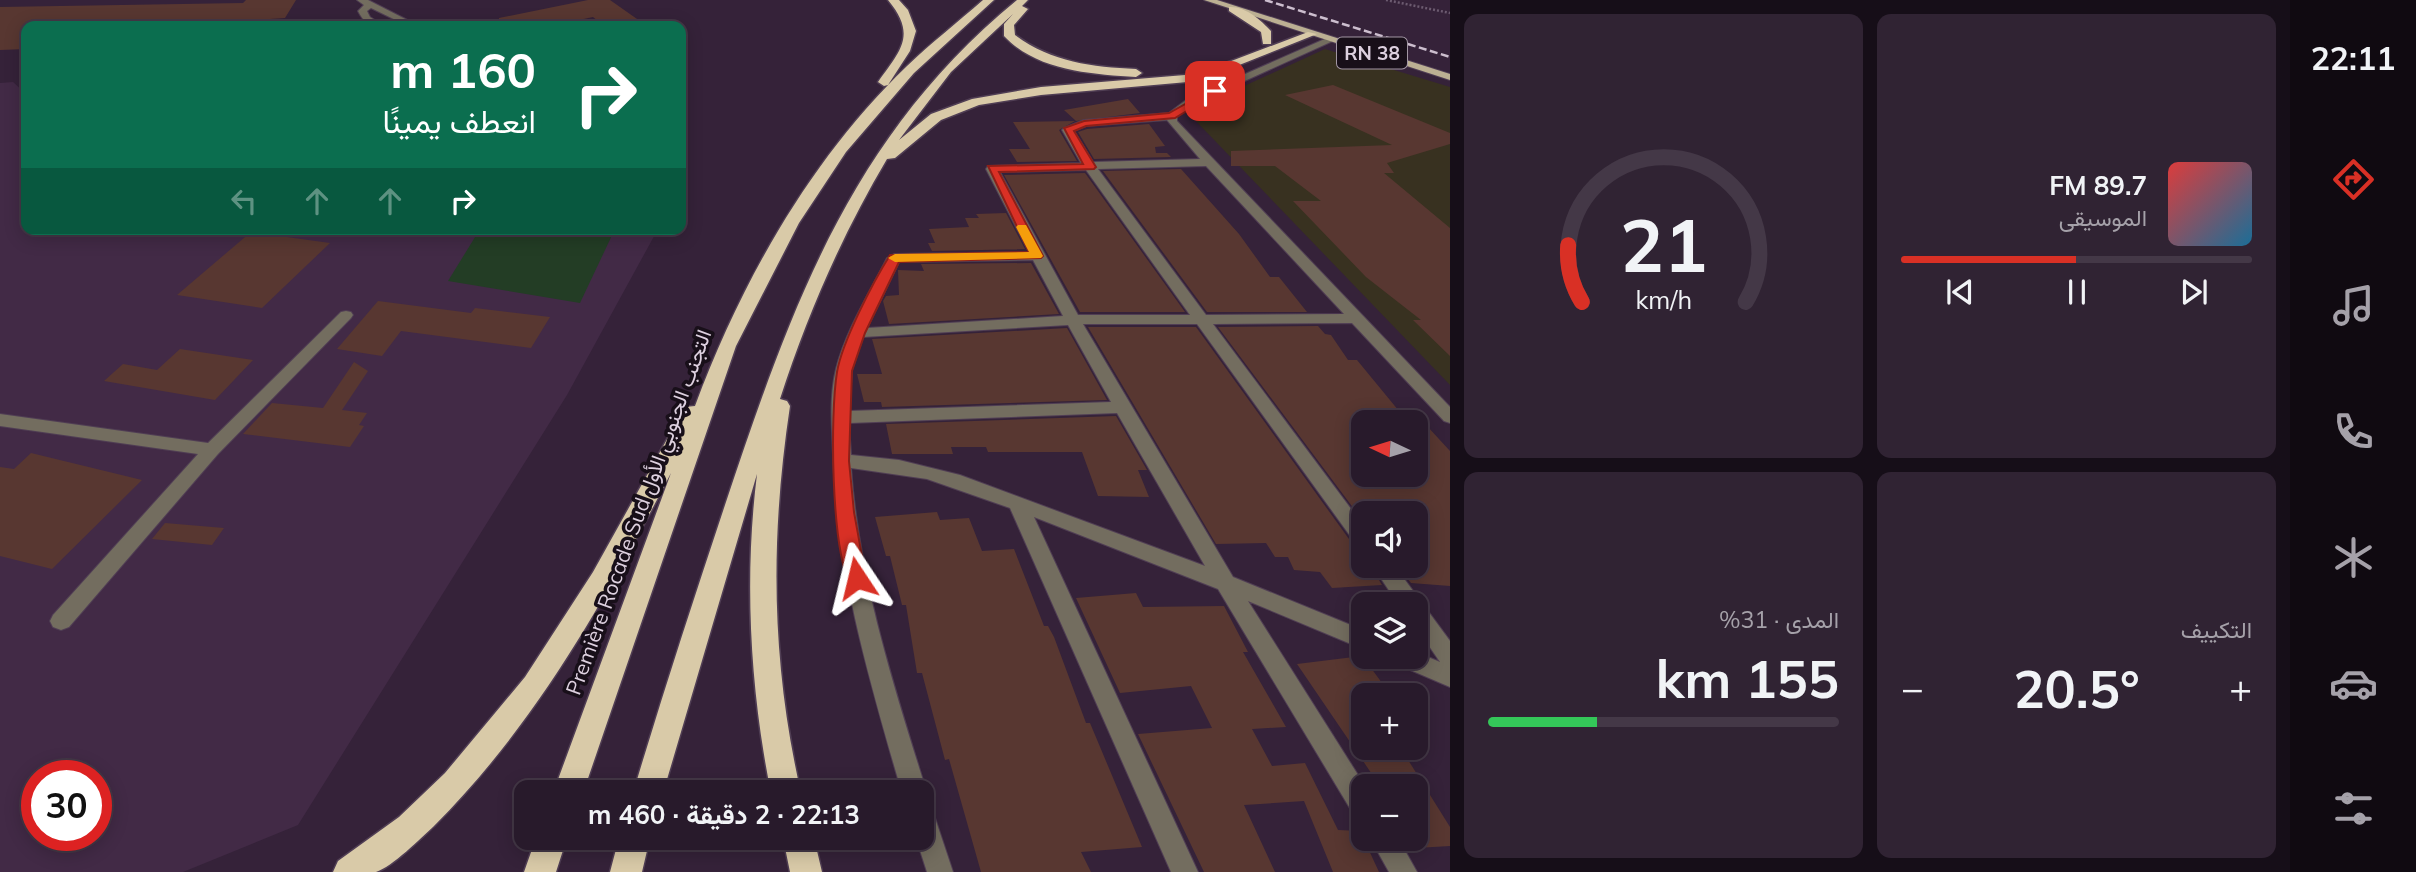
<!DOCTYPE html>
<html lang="ar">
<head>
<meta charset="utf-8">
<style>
	:root { --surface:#281a2b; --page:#302333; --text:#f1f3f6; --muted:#a5a1a9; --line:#443847; --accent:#d93025 }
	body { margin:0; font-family:Mulish,Vazirmatn,sans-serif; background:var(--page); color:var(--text); direction:rtl; height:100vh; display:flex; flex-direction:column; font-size:26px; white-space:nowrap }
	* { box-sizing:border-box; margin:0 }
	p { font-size:23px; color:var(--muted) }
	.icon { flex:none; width:38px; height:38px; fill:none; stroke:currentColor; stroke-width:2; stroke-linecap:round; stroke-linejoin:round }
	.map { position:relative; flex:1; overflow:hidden; direction:ltr }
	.side { display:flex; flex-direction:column; gap:14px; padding:14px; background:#160e18; width:840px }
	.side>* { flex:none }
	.top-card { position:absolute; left:21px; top:21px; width:665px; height:214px; border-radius:14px; box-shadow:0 4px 18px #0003,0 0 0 2px var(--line); direction:rtl; background:#0b6e4f; color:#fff; overflow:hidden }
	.needle { width:46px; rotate:274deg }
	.controls { position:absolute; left:1351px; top:410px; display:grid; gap:14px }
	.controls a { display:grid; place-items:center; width:77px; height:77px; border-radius:14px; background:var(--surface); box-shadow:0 4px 18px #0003,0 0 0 2px var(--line); font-size:35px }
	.speed { position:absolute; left:21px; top:760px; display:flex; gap:14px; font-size:35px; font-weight:700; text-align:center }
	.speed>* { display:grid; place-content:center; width:91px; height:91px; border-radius:50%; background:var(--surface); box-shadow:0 4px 18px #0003,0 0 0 2px var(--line); line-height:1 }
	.speed .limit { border:10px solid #d22; background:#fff; color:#111 }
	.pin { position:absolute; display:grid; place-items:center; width:60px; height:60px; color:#fff; margin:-30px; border-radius:14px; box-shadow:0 4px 10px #0006 }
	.me { position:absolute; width:77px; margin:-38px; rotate:350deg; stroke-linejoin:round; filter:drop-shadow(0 0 5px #0008) }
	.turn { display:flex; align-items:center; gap:24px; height:147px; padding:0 35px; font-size:32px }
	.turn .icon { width:91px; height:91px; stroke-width:2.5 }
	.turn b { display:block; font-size:49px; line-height:60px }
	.lanes { display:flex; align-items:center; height:66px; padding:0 35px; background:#0003; justify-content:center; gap:35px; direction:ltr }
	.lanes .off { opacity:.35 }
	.big { font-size:52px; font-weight:700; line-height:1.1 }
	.side .tile { flex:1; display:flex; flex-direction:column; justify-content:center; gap:10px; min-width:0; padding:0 24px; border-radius:14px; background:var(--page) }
	.side .dial { align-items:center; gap:0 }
	.dial svg { height:182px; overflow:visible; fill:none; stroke:var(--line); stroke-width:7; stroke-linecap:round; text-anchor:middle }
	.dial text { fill:var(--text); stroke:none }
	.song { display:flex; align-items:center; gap:21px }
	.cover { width:84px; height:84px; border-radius:10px; background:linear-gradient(135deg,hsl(0 70% 55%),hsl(200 70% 35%)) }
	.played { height:7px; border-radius:4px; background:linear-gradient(90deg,var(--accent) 50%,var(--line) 50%) }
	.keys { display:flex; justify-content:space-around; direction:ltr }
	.heat { display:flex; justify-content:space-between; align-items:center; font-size:38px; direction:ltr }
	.charge { height:10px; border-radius:5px; background:linear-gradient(90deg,#34c759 31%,var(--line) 0) }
	.side .tiles { flex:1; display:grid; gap:14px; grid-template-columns:repeat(2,1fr) }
	.trip { position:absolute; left:514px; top:780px; width:420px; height:70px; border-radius:14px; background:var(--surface); box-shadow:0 4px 18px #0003,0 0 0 2px var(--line); font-weight:700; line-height:70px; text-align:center; direction:rtl }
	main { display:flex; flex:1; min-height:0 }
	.tab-bar { display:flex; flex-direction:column; width:126px; justify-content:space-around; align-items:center; background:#100a11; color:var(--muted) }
	.tab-bar .icon { width:49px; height:49px }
	.tab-bar .on { color:var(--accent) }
	.tab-bar b { font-size:32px; color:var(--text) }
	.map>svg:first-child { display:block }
	.built { fill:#422a46; fill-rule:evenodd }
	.industrial { fill:#383120 }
	.green { fill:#233d25 }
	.building { fill:#583731 }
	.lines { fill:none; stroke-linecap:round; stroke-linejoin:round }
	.minor-casing { stroke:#503e54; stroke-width:2 }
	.major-casing { stroke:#503e54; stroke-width:2 }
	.highway-casing { stroke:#503e54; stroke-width:3 }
	.path { stroke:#6c5b70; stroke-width:2.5; stroke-dasharray:2 2; stroke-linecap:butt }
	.minor { fill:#736d5f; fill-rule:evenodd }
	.major { fill:#bcb093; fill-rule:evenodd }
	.highway { fill:#d9caa8; fill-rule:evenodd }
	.rail { stroke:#ccbece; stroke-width:2.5; stroke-dasharray:8 3.5; stroke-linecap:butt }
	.route { fill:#d93025; stroke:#8d1f18; stroke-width:2 }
	.slow { fill:#f59e0b }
	.labels { text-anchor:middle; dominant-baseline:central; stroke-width:7; stroke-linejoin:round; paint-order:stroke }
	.shield { fill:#180f19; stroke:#a296a4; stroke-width:2 }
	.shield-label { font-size:19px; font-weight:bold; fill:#ddd0df }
	.street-label { font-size:21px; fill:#ddd0df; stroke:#180f19 }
</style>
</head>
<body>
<main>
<nav class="tab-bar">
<b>22:11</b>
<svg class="icon on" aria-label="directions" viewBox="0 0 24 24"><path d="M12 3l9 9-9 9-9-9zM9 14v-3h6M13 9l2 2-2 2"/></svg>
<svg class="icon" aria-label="music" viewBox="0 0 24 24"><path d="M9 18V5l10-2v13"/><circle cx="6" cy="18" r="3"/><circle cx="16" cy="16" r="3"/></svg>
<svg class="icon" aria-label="phone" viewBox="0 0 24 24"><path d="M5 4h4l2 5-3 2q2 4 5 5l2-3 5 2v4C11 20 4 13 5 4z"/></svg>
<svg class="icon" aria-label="climate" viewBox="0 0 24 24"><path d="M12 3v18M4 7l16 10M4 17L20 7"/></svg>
<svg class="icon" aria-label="car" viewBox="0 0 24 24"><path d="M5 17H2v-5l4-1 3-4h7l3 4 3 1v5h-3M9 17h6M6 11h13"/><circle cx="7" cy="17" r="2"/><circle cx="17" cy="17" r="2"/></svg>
<svg class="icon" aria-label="filters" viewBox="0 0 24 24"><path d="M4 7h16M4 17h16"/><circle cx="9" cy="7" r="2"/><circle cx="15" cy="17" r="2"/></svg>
</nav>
<section class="side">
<div class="tiles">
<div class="tile">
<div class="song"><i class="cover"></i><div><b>89.7 FM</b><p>الموسيقى</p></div></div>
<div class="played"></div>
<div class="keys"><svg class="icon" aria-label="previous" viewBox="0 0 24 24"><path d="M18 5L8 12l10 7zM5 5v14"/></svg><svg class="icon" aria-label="pause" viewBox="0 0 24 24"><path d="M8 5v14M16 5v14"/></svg><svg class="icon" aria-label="next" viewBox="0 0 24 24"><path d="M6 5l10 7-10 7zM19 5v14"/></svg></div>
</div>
<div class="tile dial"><svg viewBox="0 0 100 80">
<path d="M14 69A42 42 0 1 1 86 69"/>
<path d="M14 69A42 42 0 0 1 8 44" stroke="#d93025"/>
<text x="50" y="56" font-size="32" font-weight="700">21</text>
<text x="50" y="72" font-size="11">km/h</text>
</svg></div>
<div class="tile"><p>التكييف</p>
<div class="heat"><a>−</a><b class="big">20.5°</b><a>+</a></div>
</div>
<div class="tile"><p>المدى · 31%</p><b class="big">155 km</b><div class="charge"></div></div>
</div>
</section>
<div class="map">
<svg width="1450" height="872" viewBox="0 0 1450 872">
	<rect width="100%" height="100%" fill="#352239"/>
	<path class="built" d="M13 82 26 94V229H658L567 395 298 825 183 872H0V83ZM37 775H96V835H37Z"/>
	<path class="industrial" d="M1325 49 1450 87V385L1192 117 1206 114 1196 108Z"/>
	<path class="green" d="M480 229H615L580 303 448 281Z"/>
	<path class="building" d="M246 0H296L285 18 270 19 254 26H26V49L0 50V7L243 3Z
		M588 0H610L647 26H604L593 17 551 26H499V18Z
		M1333 85 1450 133V144L1387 163 1394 173H1384L1450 228V356L1413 320H1421L1366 277 1293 201H1321L1275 166H1231V151L1392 145 1285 95Z
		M1128 99 1140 113 1076 121 1064 110Z
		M1075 121 1059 130 1077 161 1017 162 1009 149H1030L1013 122Z
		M1149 124 1165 146 1155 147 1156 153H1167L1171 157 1094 159 1078 132 1087 129Z
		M1181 169 1239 234 1270 277H1279L1307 312H1207L1103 171Z
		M1085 173 1185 312H1080L1004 175Z
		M1006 213 1025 249 932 251 928 243H935L929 229 969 227 965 218H979L976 214Z
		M251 232 330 243 262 308 177 295Z
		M1031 263 1059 314 889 324 883 301 886 296 899 295 898 270 924 271 921 264Z
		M378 301 471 313 475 308 550 317 531 348 401 331 382 356 337 349Z
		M1318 326 1325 334 1331 335 1348 360H1357L1408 422H1363V474H1416V414L1450 451V586L1411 583 1397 565H1416V513H1363V521L1218 327Z
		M1088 327H1196L1354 546 1363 550V565H1370L1382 585 1332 588 1320 572 1294 570 1288 557H1275L1266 543 1216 544Z
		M1067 328 1107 400 882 407 881 402H864L857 374H882L872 339Z
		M180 349 253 360 215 400 104 381 123 364 157 370Z
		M354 362 368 371 342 410 367 413 359 425 364 426 350 447 243 434 272 403 323 408Z
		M1116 416 1147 470H1138L1149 497 1098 496 1082 452H988L986 447H951L953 454H892L886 424Z
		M31 453 142 480 52 569 0 556V467L14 469Z
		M937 512 940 520 969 518 982 551 1014 549 1044 626H1048L1054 637 1086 723H1090L1142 847 1081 852 1091 872H981L949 759 945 760 922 673H917L906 605H902L890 556H886L875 517Z
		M165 523 224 528 212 545 152 539Z
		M1136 593 1143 607 1224 606 1248 652H1243L1286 727 1252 729 1272 766 1305 763 1338 830 1360 831 1379 872H1333L1304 801 1244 805 1275 872H1204L1138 734 1212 728 1191 686 1120 693 1076 598Z
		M1362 656 1391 695H1363V747H1400L1450 827V846L1416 848V786H1380L1297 664Z"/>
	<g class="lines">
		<g class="minor-casing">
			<path id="minor" d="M357 0H368L419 26H408L371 8 367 11 370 17 384 26C371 27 364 23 358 11L364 5Z
				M1327 38 1335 40 1194 104 1177 117V121L1450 407V423L1444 421 1352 323 1213 324 1363 525V547L1356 544 1197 324H1083L1233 577 1363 630V649L1248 601 1365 786 1363 818 1354 815 1218 589 1034 517 1198 872H1171L1010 508 927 479 851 468C859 580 894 687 927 793L922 802V793H902C870 682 836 569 833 455 832 427 829 397 836 369 846 330 869 294 887 258L894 254 1029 252 986 169 988 166 1081 163 1062 130 1064 128 1084 120 1169 113 1186 100ZM1167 120 1200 159 1093 162 1074 131 1086 126ZM1206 166 1344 314 1206 315 1098 169ZM1086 170 1190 315H1078L1000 172ZM1033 260 1063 316 867 328 899 262ZM1068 325 1111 402 849 411 852 370 863 337ZM1117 413 1205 566 960 475 899 460 851 455 849 423Z
				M346 311 351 312 353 315 351 318 218 454 69 627 61 630 53 627 50 621 53 615 198 454 0 426V414L208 443 341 312Z
				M1372 565H1394L1450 641V687L1394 663 1391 656H1416V652L1440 662 1416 627V604H1398Z
				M922 802 931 806 953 872H927L916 838H922Z
				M1370 838H1398L1417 872H1389Z"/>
		</g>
		<g class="major-casing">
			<path id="major" d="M1204 0H1217L1450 74V80Z"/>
		</g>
		<g class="highway-casing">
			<path id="highway" d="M888 0H899L908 10 916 31 910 51 888 85 884 86 878 82C901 50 917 35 888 0Z
				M983 0H994L914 73 846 152 799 223 736 346 583 793H553L671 473C605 600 536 724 434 826 421 838 392 867 376 872 364 872 346 872 333 872L338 861 399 817 445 773 525 677 593 572 685 407 695 406C741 282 811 158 907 66 931 43 958 22 983 0Z
				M1017 0H1028L1022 6 1028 9 1014 25 1015 35C1051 62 1092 67 1136 69L1142 73 1136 77C1091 74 1037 71 1004 36V24L1013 14 951 72 899 140 931 114 972 99 1041 87 1197 74 1308 32 1317 34 1199 81 1041 95 979 105 941 120 895 158 887 159C842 235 807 315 780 399L787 401 790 406C770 539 771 661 801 793H771C750 689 744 579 757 474L663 793H633C662 696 693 601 725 505 791 308 850 137 1017 0Z
				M1229 7C1245 6 1261 20 1271 31V44H1263L1261 32 1229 11Z
				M536 838H567L556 872H524Z
				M619 838H650L642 872H610Z
				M783 838H814L822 872H790Z"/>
		</g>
		<path class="path" d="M1386 0 1450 13"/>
		<use href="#minor" class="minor"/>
		<use href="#major" class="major"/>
		<use href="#highway" class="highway"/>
		<path class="rail" d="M1265 0 1450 57"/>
	</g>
	<path class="route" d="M1212 89 1220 91 1175 118 1086 126 1074 131 1096 167 1094 169 999 172 1043 256 1041 258 899 262 865 333 852 371 849 461 854 512 866 578 863 584H850C831 547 830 415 837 372 842 342 873 282 890 255L1029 252 988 166 1083 164 1064 128 1084 121 1169 113Z"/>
	<path class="slow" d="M1018 225H1026L1043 256 1041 258 895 262 888 258 895 254 1029 252 1016 227Z"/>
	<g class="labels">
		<rect class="shield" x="1337" y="37.5" width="70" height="31" rx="5"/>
		<g class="shield-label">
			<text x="1372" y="53">RN 38</text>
		</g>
		<g class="street-label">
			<text transform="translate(638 512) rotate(-70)">Première Rocade Sud التجنب الجنوبي الأول</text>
		</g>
	</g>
</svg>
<div class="controls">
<a><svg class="needle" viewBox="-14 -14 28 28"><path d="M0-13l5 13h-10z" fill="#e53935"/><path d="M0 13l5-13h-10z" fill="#a5a1a9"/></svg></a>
<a><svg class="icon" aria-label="sound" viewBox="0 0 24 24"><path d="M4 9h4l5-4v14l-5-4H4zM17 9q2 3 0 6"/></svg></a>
<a><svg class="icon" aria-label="layers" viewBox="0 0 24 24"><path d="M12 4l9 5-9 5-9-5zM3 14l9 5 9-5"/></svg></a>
<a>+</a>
<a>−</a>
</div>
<div class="speed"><div class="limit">30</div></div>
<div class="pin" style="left:1215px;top:91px;background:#d93025"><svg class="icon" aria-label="arrive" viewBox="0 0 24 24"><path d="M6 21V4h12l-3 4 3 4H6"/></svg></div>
<svg class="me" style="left:857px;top:578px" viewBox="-20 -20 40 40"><path d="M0-17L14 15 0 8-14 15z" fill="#d93025" stroke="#fff" stroke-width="4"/></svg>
<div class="trip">22:13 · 2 دقيقة · 460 m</div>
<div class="top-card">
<div class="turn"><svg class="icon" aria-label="right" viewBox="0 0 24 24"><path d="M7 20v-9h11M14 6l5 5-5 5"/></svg><div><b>160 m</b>انعطف يمينًا</div></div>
<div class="lanes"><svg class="icon off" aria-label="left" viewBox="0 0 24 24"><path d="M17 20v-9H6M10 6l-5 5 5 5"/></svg><svg class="icon off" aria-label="ahead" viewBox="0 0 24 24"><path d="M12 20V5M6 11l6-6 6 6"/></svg><svg class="icon off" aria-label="ahead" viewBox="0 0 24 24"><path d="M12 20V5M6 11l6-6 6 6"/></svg><svg class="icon" aria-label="right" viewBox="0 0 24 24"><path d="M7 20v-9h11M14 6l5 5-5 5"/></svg></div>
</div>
</div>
</main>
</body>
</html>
